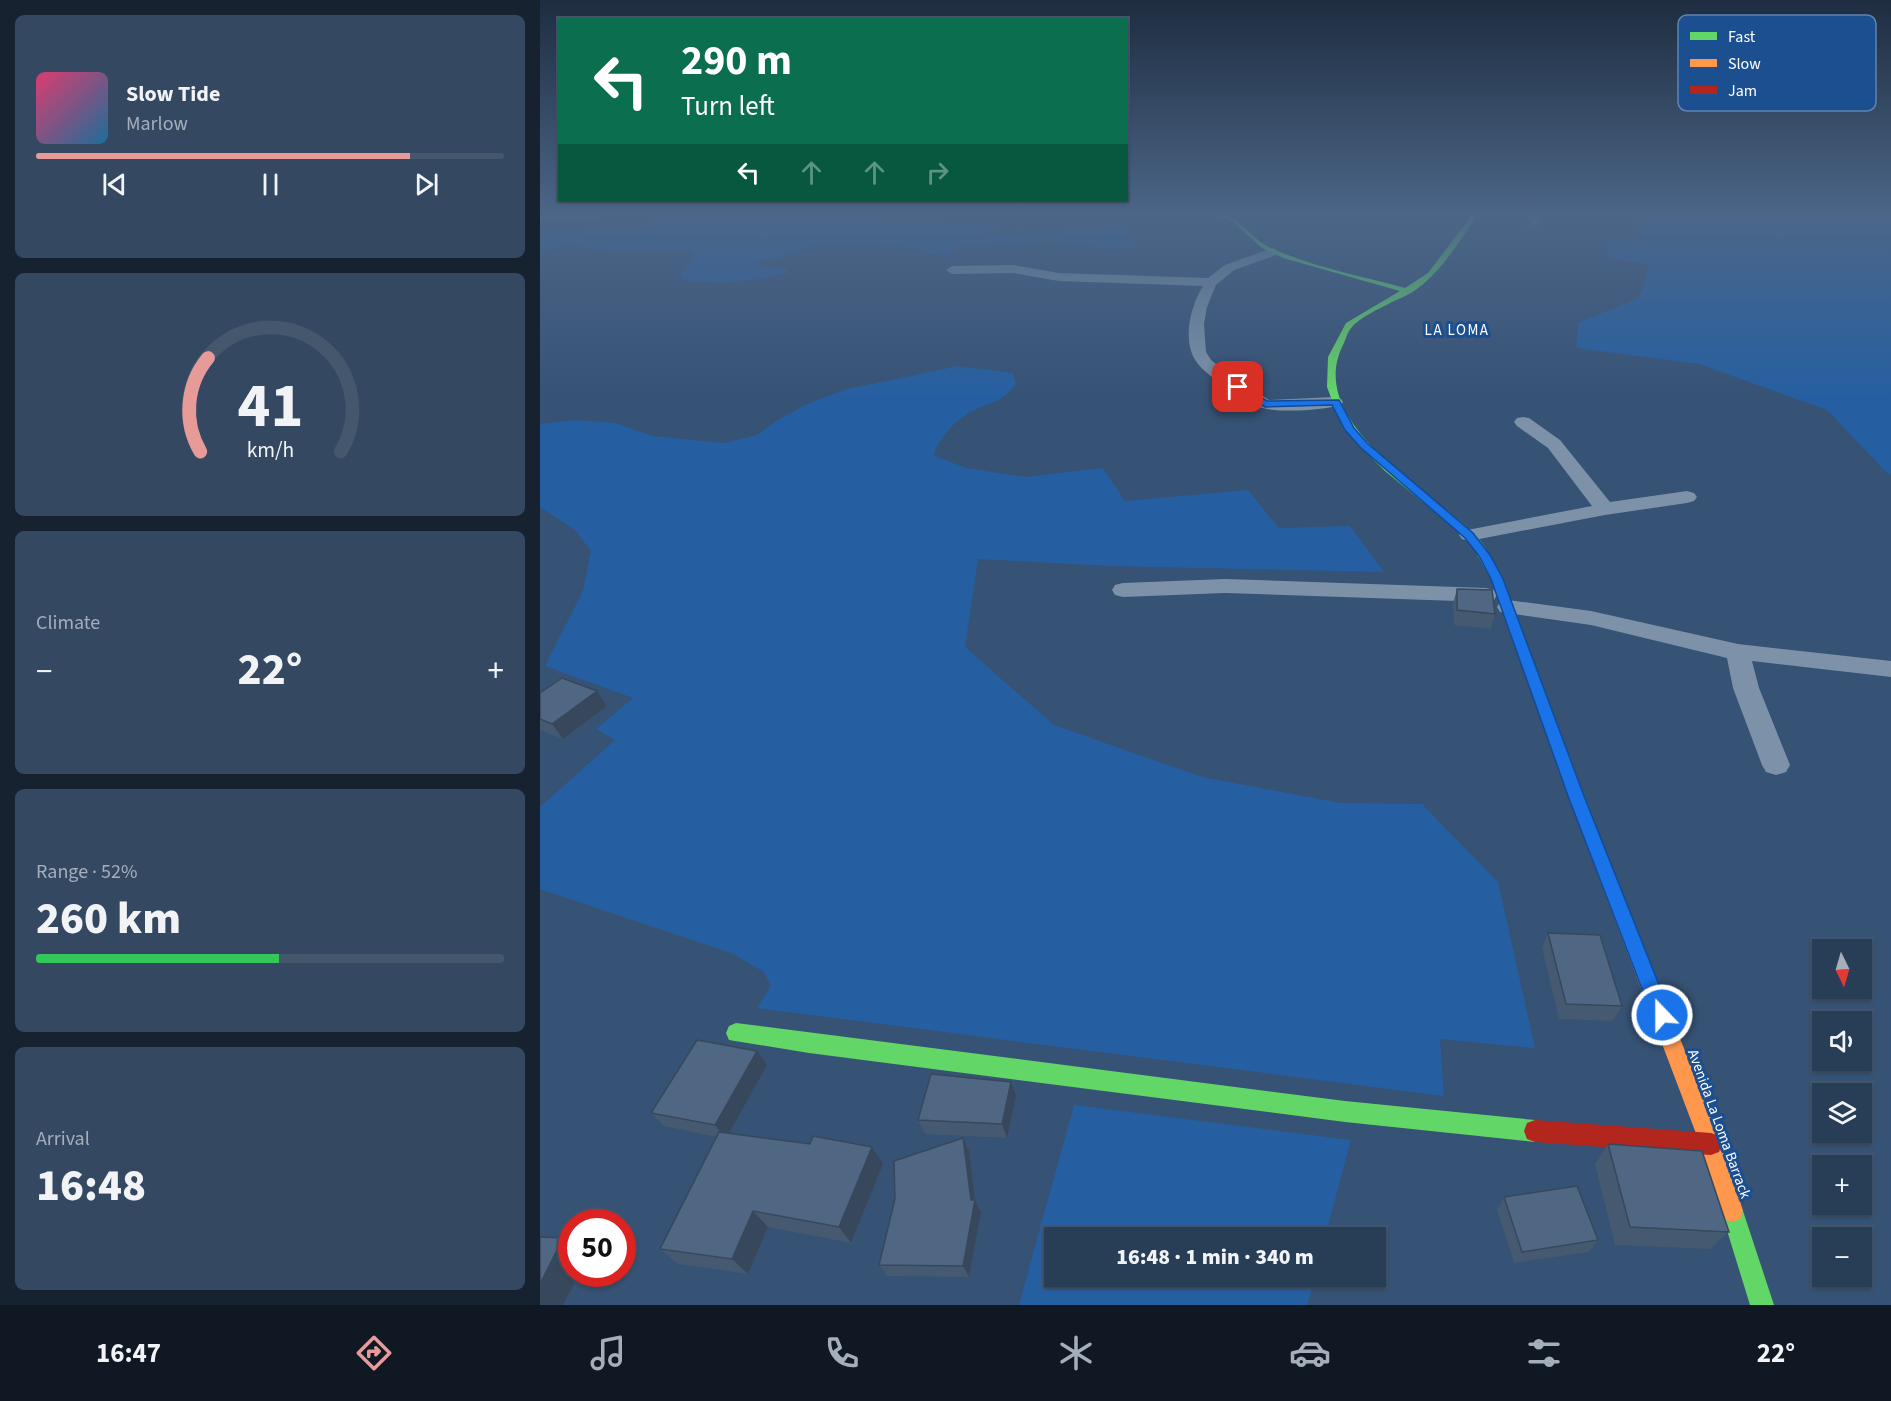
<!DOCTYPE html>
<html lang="en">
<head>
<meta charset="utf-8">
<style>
	:root { --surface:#283e57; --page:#344961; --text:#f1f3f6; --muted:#a5aeba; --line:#44576d; --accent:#e69b98 }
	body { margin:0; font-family:"Source Sans 3",sans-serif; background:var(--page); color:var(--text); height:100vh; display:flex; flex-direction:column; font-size:22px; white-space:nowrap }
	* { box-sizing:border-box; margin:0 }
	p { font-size:20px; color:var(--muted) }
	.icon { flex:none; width:33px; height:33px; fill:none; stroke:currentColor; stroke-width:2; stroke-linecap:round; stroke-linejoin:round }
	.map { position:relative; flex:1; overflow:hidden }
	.sheet { display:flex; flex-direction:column; gap:15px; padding:15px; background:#162230; width:540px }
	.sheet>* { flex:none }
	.banner { position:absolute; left:18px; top:18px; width:570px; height:183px; border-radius:0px; box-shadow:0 2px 4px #0004,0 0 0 2px var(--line); background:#0b6e4f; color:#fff; overflow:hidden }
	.needle { width:39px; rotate:175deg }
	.tools { position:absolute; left:1272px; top:939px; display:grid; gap:12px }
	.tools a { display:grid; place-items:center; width:60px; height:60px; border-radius:0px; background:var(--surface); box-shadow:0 2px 4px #0004,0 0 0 2px var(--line); font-size:30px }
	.speed { position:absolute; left:18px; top:1209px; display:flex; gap:12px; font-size:30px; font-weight:700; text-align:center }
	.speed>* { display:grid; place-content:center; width:78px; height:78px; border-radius:50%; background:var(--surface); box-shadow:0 2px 4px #0004,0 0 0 2px var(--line); line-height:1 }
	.speed .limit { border:9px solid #d22; background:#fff; color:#111 }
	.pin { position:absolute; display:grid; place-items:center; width:51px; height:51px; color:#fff; margin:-26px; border-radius:12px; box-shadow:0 3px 9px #0006 }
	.me { position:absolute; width:66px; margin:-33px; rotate:338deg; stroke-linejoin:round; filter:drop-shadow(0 0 4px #0008) }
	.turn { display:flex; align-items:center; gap:21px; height:126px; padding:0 24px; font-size:27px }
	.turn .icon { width:78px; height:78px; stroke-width:2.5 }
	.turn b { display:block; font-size:42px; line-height:51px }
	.lanes { display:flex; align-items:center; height:57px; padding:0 24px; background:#0003; justify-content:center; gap:30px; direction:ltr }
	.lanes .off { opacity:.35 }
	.big { font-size:45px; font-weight:800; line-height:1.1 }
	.sheet .card { flex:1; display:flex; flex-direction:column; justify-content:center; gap:9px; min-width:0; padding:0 21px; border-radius:9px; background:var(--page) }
	.sheet .dial { align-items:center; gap:0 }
	.dial svg { height:156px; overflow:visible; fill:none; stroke:var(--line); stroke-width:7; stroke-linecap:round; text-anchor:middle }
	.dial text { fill:var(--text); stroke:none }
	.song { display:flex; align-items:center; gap:18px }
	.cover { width:72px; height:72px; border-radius:9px; background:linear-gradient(135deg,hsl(340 70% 55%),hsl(200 70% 35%)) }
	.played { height:6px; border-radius:3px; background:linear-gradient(90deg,var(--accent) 80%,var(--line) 80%) }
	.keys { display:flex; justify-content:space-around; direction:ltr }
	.heat { display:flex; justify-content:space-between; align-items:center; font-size:33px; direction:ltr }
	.charge { height:9px; border-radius:4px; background:linear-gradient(90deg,#34c759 52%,var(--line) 0) }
	.trip { position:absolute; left:504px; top:1227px; width:342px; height:60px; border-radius:0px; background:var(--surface); box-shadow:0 2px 4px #0004,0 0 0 2px var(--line); font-weight:800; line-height:60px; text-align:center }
	.tabs { display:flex; height:96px; justify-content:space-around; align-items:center; background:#101923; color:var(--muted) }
	.tabs .icon { width:42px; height:42px }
	.tabs .on { color:var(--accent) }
	.tabs b { font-size:27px; color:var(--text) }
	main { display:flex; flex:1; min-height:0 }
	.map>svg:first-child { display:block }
	.green { fill:#265fa1 }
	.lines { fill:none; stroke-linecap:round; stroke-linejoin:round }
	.street { fill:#7d92a8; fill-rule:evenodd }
	.fast { fill:#63d668; fill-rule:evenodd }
	.slow { fill:#ff974d; fill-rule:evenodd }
	.jam { fill:#b3261e; fill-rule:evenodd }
	.wall { fill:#455971 }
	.shaded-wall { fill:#38485c }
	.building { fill:#506783; stroke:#38485c; stroke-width:1.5 }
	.route { fill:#1a73e8; stroke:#114b97; stroke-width:1.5 }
	.labels { text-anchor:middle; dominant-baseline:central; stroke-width:6; stroke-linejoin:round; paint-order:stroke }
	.far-quarter-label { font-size:15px; letter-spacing:1.5px; fill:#fff; stroke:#1b4f8f }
	.street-label { font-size:15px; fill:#fff; stroke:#1b4f8f }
	.key { fill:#1b4f8f; stroke:#5f84b1; stroke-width:1.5 }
	.key-label { font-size:16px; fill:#fff }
</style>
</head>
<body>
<main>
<section class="sheet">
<div class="card">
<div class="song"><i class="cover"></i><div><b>Slow Tide</b><p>Marlow</p></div></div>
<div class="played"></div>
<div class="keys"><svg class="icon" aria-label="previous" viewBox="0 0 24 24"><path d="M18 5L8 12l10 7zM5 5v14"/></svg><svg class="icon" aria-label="pause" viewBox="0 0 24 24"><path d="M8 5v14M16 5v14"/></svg><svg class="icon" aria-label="next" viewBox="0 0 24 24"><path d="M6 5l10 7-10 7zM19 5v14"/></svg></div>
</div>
<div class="card dial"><svg viewBox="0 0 100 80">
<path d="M14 69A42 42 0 1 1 86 69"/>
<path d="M14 69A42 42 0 0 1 18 21" stroke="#e69b98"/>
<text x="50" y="56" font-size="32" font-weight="700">41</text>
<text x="50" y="72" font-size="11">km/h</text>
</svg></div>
<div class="card"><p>Climate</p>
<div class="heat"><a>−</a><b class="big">22°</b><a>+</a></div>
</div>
<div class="card"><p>Range · 52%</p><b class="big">260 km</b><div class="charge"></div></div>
<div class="card"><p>Arrival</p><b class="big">16:48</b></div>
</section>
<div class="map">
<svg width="1351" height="1305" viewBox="0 0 1351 1305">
	<rect width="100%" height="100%" fill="#365274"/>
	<path class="green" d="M117 214H257L360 222 456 224 446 235 497 236 580 225 586 229 587 237 600 246C571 252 545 244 517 242 487 240 458 248 428 246L415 248 410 255 386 254 380 249 366 247 291 244 267 247 244 257 213 263 226 267 247 269V273C212 281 179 285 143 280L140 274 153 259 150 252H75L29 245 0 250V235L101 228Z
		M1125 214H1351V474L1347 473 1287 410 1159 364 1036 348 1039 322 1099 298 1110 265 1067 258 1066 238 1103 242 1095 215 1126 217Z
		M418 366 473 373 476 384C460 405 450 401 429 413 413 423 400 437 393 455L426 468 485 477 563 468 585 501 708 490 739 528 810 526 844 572 570 566 438 559 425 647 514 725 662 777 801 803 882 804 958 882 995 1048 900 1039 904 1096 217 1008 231 986 224 972 191 953 0 889V807L75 740 56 729 93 698 5 666 43 591 51 551 35 530 0 507V424L35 420 76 423 112 436 184 443 217 435 238 420 265 405 307 389Z
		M534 1105 811 1140 785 1237 514 1238V1276L775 1277 767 1305H479Z"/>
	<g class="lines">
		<path class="street" d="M0 214H66L61 217 0 220Z
			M986 214H996L1002 222 996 225 992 224Z
			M732 248 736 249V255L694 270 676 285 667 307 664 324 666 352 671 360 682 369 729 400 795 397 801 399 803 402 801 405C783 410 741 413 723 408 710 405 701 397 691 390 680 382 667 375 658 364 641 343 650 307 663 286L519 281 473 273 412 274 406 270 412 266 473 265 519 273 668 278 685 265Z
			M983 417 989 418 1020 440 1070 502 1147 491 1154 493 1157 497 1154 501 1147 503 1065 515 929 541 922 539 919 535 922 531 1052 506 1008 448 977 426 974 422 977 418Z
			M685 579 946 588 954 590 957 595 954 600 946 602 685 593 583 597 575 595 572 590 575 585 583 583Z
			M968 600 1051 611 1198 644 1351 661V677L1212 661 1219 688 1250 765 1246 772 1236 775 1226 772 1222 765 1193 688 1187 658 1051 625 960 612 957 607 960 602Z"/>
		<path class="fast" d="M673 214C700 214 709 238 731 248 773 267 821 276 865 288L888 273 929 219V214H935V219C916 246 898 276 871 293 856 301 823 314 812 327 808 331 806 338 804 343 763 420 884 487 930 530 945 543 954 562 963 579L1057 830 1055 835 1049 837 1043 835 1041 830 951 579 934 549 923 535 845 471 819 445 798 416 787 387 788 357 806 323 860 291 743 258 722 248 693 222Z
			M196 1023 805 1101 995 1120 1003 1123 1006 1131 1003 1139 995 1142 805 1122 269 1053 189 1040 186 1033 189 1026Z
			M1192 1200 1200 1203 1203 1211 1234 1305H1210L1181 1211 1184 1203Z"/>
		<path class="slow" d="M1049 823 1055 825 1057 830 1182 1144 1203 1211 1200 1219 1192 1222 1184 1219 1181 1211 1160 1144 1041 830 1043 825Z"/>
		<path class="jam" d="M995 1120 1171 1133 1179 1136 1182 1144 1179 1152 1171 1155 995 1142 987 1139 984 1131 987 1123Z"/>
	</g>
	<path class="wall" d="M917 589 955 614 951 629 914 625 913 604Z
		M57 691 67 706 23 739 0 730V693Z
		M1008 933 1082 1006 1073 1021 1019 1019 1002 948Z
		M217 1051 227 1065 189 1134 343 1164 311 1243 228 1227 208 1274 138 1264 120 1249 176 1137 124 1126 111 1113Z
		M471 1082 476 1096 467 1138 385 1134 378 1120Z
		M423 1138 429 1151 435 1200 441 1212 429 1277 347 1276 339 1265Z
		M1068 1144 1189 1232 1170 1249 1075 1245 1055 1164Z
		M964 1197 1058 1240 1049 1252 974 1263 957 1210Z"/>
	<path class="shaded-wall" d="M57 691 67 706 23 739 12 724Z
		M217 1051 227 1065 186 1139 175 1125Z
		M471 1082 476 1096 467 1138 462 1124Z
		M423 1138 429 1151 435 1200 441 1212 429 1277 423 1266 431 1200Z
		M332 1147 343 1164 311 1243 299 1227Z
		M213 1211 228 1227 208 1274 192 1259Z
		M23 1238 32 1244V1274H39L23 1305H0V1284Z"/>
	<path class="building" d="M917 589 952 590 955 614 917 610Z
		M22 678 57 691 12 724 0 719V693Z
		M1008 933 1060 935 1082 1006 1026 1004Z
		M157 1040 217 1051 175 1125 111 1113Z
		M391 1074 471 1082 462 1124 378 1120Z
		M179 1132 270 1144 273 1136 332 1147 299 1227 213 1211 192 1259 120 1249Z
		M423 1138 431 1200H435L423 1266 339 1265 355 1199 354 1161Z
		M1068 1144 1162 1151 1189 1232 1090 1227Z
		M1037 1186 1058 1240 982 1252 964 1197Z
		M0 1237 23 1238 0 1284Z"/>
	<linearGradient id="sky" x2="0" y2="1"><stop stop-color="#1e2d40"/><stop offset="0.54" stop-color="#4c6688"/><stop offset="1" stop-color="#4c6688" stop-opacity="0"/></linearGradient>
	<rect width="1351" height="397" fill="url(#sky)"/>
	<path class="route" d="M694 385H701L727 401 799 400 814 428 827 443 933 533 950 555 963 579 1044 796 1131 1015 1129 1022 1122 1025 1115 1022 1112 1015 1028 796 951 579 939 556 925 538 820 447 805 430 792 405 725 407 694 389Z"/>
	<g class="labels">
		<g class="far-quarter-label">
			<text x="917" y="330">LA LOMA</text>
		</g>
		<g class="street-label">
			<text transform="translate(1179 1124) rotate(70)">Avenida La Loma Barrack</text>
		</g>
	</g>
	<rect x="1138" y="15" width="198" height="96" rx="9" class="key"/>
	<rect x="1150" y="32" width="27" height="8" fill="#63d668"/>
	<rect x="1150" y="59" width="27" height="8" fill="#ff974d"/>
	<rect x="1150" y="86" width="27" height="8" fill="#b3261e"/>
	<g class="key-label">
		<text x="1188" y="42">Fast</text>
		<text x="1188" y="69">Slow</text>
		<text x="1188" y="96">Jam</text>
	</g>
</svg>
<div class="tools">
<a><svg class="needle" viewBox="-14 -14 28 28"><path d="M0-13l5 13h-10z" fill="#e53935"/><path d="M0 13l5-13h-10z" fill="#a5aeba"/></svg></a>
<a><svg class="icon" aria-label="sound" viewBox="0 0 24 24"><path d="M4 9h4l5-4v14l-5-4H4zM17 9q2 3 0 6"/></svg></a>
<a><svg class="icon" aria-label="layers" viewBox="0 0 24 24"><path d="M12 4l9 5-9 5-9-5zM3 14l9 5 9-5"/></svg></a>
<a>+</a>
<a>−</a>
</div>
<div class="speed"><div class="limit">50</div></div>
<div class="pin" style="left:698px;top:387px;background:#d93025"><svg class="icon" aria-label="arrive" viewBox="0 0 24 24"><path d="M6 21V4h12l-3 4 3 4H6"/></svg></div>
<svg class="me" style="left:1122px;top:1015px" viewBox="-20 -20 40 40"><circle r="17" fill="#1a73e8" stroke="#fff" stroke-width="3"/><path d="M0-11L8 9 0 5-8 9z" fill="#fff"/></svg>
<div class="trip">16:48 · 1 min · 340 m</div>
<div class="banner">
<div class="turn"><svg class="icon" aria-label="left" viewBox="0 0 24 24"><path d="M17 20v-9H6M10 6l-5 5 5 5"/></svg><div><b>290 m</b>Turn left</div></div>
<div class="lanes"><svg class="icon" aria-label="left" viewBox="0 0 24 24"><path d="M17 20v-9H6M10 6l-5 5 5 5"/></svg><svg class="icon off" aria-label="ahead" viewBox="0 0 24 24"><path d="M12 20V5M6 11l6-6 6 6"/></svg><svg class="icon off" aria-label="ahead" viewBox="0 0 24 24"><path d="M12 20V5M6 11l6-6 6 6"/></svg><svg class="icon off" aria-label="right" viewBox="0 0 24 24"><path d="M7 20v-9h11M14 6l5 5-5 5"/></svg></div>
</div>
</div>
</main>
<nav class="tabs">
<b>16:47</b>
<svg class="icon on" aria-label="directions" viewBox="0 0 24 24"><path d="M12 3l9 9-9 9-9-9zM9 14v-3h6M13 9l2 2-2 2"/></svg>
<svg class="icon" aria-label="music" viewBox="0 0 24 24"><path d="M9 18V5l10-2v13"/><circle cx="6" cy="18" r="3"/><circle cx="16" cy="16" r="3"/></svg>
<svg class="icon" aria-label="phone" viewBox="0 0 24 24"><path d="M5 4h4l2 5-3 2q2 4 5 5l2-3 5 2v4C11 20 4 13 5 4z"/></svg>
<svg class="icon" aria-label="climate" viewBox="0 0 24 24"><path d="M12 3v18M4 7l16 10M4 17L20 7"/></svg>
<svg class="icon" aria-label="car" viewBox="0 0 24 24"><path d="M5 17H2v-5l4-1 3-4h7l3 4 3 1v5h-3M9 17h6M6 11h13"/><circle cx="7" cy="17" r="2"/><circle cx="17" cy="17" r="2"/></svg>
<svg class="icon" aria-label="filters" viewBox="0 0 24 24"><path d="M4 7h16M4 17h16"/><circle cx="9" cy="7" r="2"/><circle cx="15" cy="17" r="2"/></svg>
<b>22°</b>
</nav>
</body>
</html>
